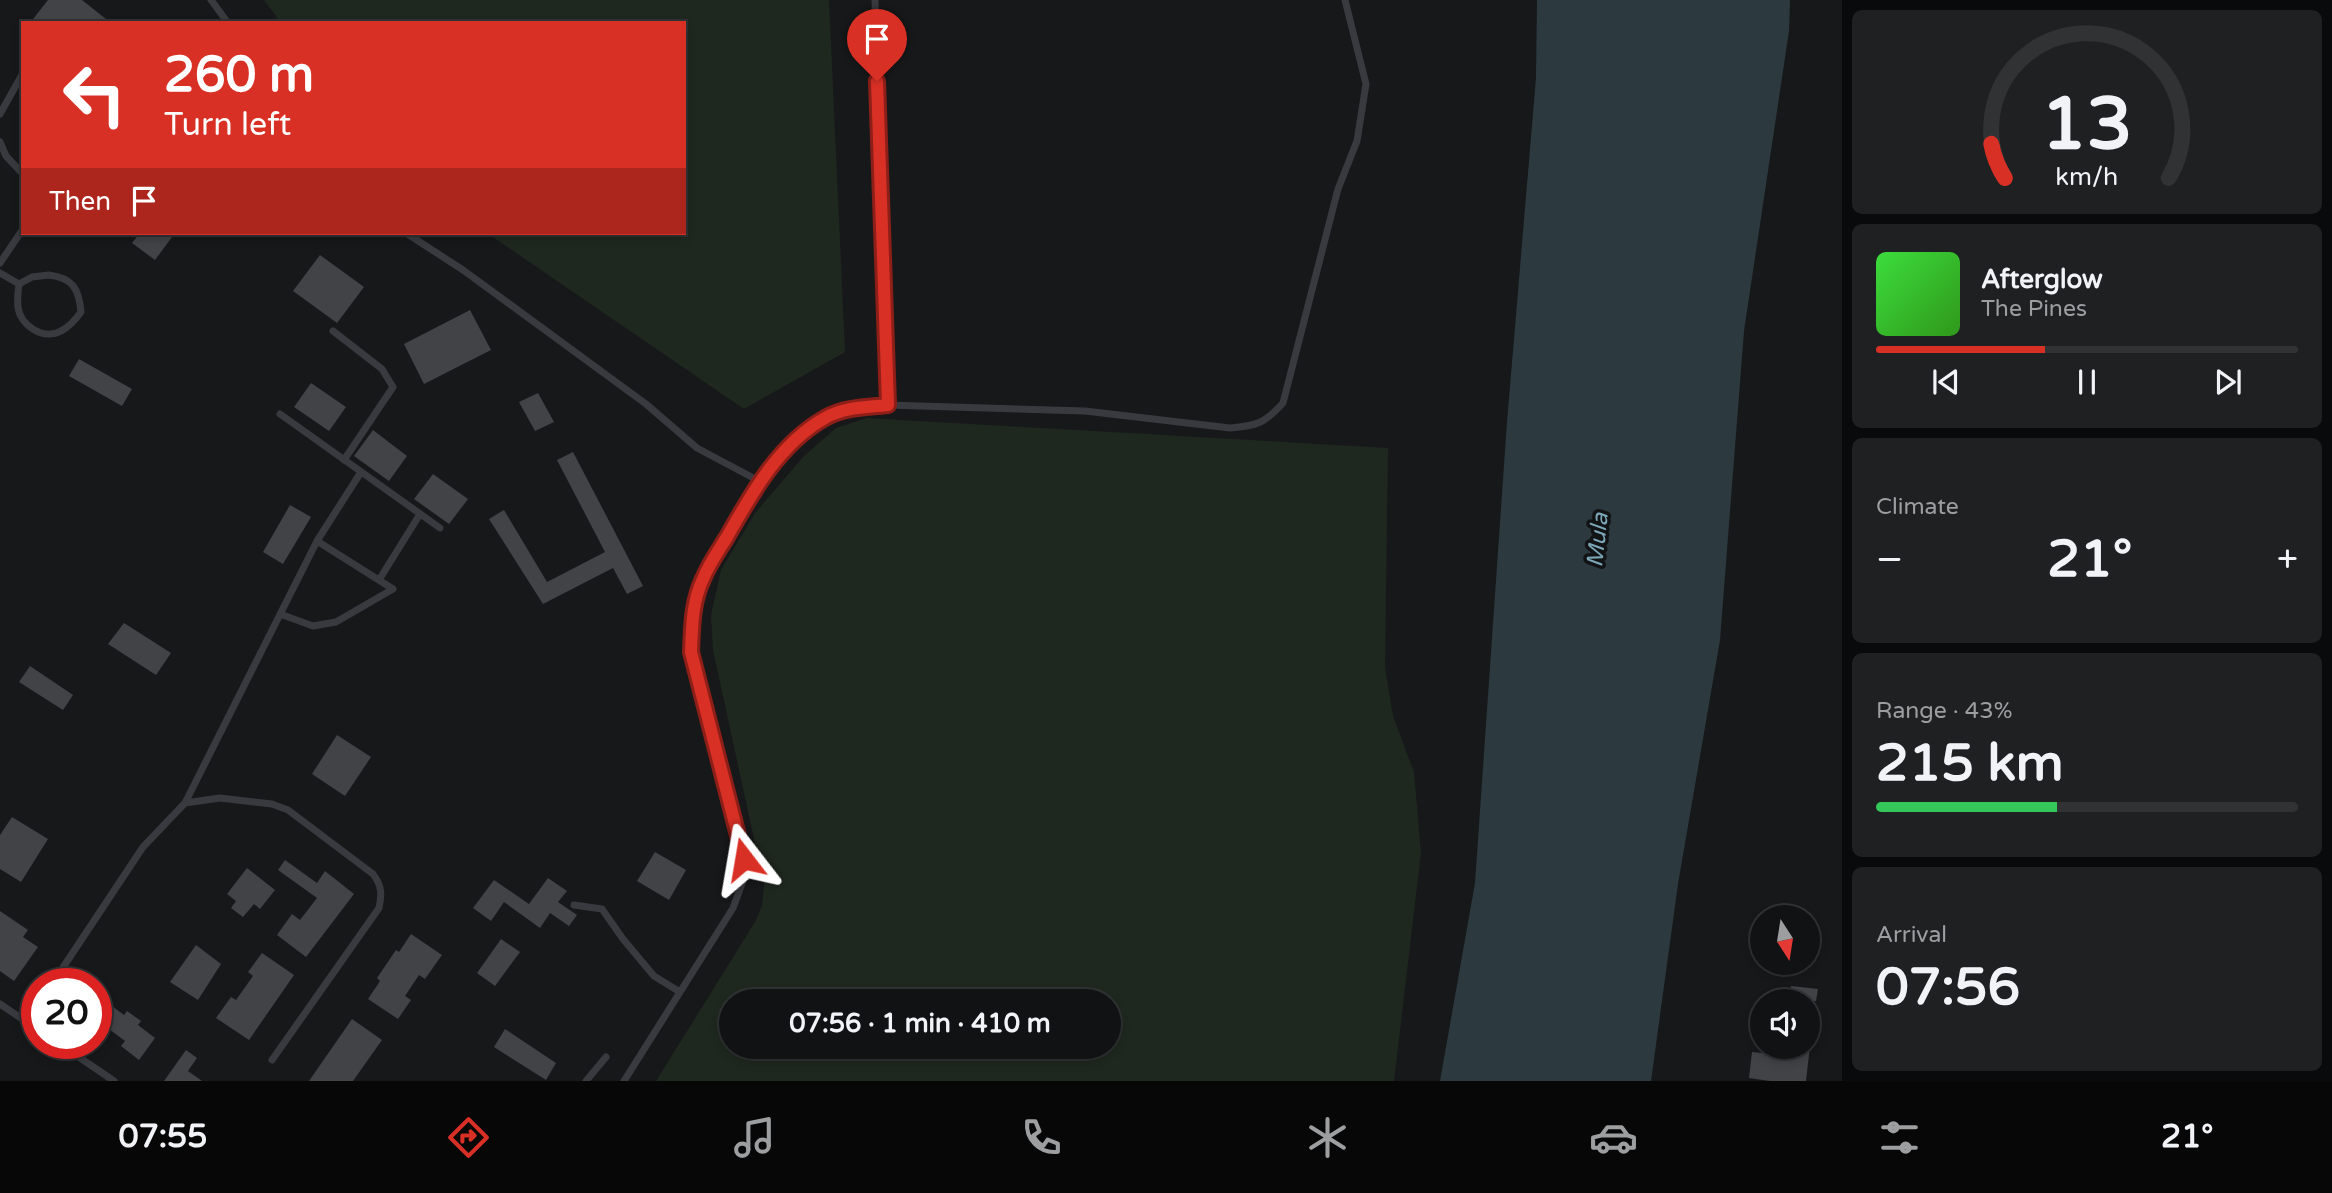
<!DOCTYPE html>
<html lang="en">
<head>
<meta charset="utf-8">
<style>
	:root { --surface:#111214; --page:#1e2022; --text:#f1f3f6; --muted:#9c9ea0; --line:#303234; --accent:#d93025 }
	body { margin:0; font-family:"Varela Round",sans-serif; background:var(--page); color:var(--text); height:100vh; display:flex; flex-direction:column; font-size:26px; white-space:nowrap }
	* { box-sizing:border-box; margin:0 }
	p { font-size:23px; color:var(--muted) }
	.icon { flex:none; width:38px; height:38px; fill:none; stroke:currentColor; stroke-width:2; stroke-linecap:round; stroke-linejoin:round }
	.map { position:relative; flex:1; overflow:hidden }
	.panel { display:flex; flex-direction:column; gap:10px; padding:10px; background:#090a0b; width:490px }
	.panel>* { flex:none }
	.guide { position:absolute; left:21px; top:21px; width:665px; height:214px; border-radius:0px; box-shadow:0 4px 10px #0003,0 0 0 2px var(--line); background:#d93025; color:#fff; overflow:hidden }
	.needle { width:46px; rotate:168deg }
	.controls { position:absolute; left:1750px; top:905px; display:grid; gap:14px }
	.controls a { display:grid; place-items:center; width:70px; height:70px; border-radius:50%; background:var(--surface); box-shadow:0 4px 10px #0003,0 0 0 2px var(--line); font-size:35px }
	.speed { position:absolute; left:21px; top:968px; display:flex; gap:14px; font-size:35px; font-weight:700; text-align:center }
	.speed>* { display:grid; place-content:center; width:91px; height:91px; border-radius:50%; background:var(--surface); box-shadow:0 4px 10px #0003,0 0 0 2px var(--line); line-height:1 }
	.speed .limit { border:10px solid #d22; background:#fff; color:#111 }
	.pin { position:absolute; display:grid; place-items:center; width:60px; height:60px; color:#fff; margin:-72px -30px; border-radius:50% 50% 50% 0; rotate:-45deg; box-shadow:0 0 7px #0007 }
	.pin .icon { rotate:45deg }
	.me { position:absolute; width:77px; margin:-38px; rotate:346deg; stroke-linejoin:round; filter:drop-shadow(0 0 5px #0008) }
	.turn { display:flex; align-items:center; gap:24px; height:147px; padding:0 28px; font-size:32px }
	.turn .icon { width:91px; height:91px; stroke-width:2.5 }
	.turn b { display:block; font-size:49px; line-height:60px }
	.then { display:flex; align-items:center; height:66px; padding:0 28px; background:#0003; gap:14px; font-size:26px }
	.big { font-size:52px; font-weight:700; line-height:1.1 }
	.panel .widget { flex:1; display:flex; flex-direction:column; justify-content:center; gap:10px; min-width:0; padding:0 24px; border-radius:10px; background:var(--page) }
	.panel .dial { align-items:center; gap:0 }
	.dial svg { height:182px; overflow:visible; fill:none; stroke:var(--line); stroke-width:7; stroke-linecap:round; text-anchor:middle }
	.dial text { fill:var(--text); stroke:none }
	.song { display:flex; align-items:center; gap:21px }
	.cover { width:84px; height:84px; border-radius:10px; background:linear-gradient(135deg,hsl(120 70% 55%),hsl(110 70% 35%)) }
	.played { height:7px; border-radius:4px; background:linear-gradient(90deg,var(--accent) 40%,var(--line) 40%) }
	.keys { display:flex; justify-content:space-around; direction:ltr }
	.heat { display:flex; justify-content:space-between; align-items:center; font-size:38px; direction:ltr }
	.charge { height:10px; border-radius:5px; background:linear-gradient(90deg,#34c759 43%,var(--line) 0) }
	.trip { position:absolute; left:719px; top:989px; width:402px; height:70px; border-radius:35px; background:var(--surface); box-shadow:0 4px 10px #0003,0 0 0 2px var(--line); font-weight:700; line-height:70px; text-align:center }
	.tab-bar { display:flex; height:112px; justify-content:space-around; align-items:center; background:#070708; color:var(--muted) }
	.tab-bar .icon { width:49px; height:49px }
	.tab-bar .current { color:var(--accent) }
	.tab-bar b { font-size:32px; color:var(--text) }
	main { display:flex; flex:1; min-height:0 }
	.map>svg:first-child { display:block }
	.green { fill:#1f281f; fill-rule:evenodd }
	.water { fill:#2c3a3f }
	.building { fill:#414347 }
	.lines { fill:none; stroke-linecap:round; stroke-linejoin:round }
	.service { stroke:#383a3f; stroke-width:7 }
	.route-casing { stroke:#8d1f18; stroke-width:18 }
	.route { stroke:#d93025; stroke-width:12 }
	.labels { text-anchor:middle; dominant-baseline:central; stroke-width:7; stroke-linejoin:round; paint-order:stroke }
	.water-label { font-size:23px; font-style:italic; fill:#7ca7b9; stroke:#121315 }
</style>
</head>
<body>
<main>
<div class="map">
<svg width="1842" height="1081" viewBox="0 0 1842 1081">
	<rect width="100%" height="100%" fill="#17181a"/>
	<path class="green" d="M264 0H829L845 352 744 409 487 233H684V23H281Z
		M867 418 1388 448 1385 668 1393 716 1414 772 1421 853 1394 1081H656L755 922 762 906 764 885 713 650 711 615 721 570 755 513 804 456 836 428ZM732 1001H1110V1046H732Z"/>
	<path class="water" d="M1537 0H1790L1789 31 1744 331 1720 640 1678 884 1651 1081H1440L1475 883 1507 422 1536 78Z"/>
	<path class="building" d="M48 0H82L111 23H30Z
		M140 233H175L155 260 132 243Z
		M320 255 364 287 337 323 293 291Z
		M470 310 491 350 424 384 404 344Z
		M79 359 132 389 122 406 69 376Z
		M311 383 346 407 329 431 294 407Z
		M538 393 554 422 535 431 519 402Z
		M373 430 407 456 389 481 354 456Z
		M573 452 643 586 627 594 613 568 543 604 489 519 504 510 547 582 605 552 557 460Z
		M433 474 468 499 449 524 414 499Z
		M290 505 311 517 283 564 263 552Z
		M124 623 171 653 156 675 108 644Z
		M30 666 73 695 63 710 19 682Z
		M337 735 371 757 345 796 312 774Z
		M12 817 48 839 21 882 0 869V835Z
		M655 852 686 870 669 900 637 881Z
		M285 860 317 883 325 871 354 894 306 957 277 935 292 914 300 920 317 898 278 870Z
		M247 868 275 890 260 909 254 904 243 917 231 908 236 901 227 894Z
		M548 878 567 891 558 902 577 915 569 926 550 913 540 928 504 902 491 921 473 908 494 880 529 904Z
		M0 911 28 930 23 937 38 947 14 981 0 971Z
		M411 934 442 955 425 979 419 975 405 996 411 1000 398 1019 368 999 380 981 377 978 396 950 399 952Z
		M501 939 520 952 495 986 477 973Z
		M196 945 221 964 198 1000 170 982Z
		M262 953 294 975 249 1040 216 1018 231 997 236 1000 253 976 248 972Z
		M1791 986 1818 989 1816 1001H1789Z
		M96 994 124 1015 127 1011 141 1021 138 1025 155 1038 139 1060 121 1046 125 1041 105 1026 96 1037Z
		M352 1019 382 1040 353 1081H309Z
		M505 1029 556 1063 546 1080 494 1047Z
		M1783 1046H1810L1806 1081H1770L1749 1078 1752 1052 1782 1055Z
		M186 1050 197 1058 188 1071 202 1081H164Z"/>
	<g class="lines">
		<path class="service" d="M211 0 228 23
			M875 0 888 405
			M0 114 23 73
			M0 142 6 156 23 174
			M406 233 463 270 646 404 697 448 759 481
			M0 263 23 229
			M0 273 19 284
			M49 275C73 278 79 289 81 312 76 319 69 327 61 331 43 341 20 325 18 307 17 299 18 291 19 284L32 277Z
			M333 331 382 369 393 387 344 460
			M280 414 440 528
			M379 580 420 514
			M280 614 313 626 336 622 393 589 317 541
			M185 803 317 541 361 472
			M574 905 602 909 623 939 654 976 680 992
			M52 984 143 847 185 803 220 798 272 804 288 810 373 874C382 886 382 894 379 908L272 1060
			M0 1004 37 1029
			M27 1022 37 1007
			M58 1043 114 1081
			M586 1081 606 1057
			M624 1081 733 908 744 878V859L691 652 692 618 702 579 759 481 802 434 827 416 851 409 888 405 1085 411 1230 428C1257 426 1265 423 1283 403L1338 189 1357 141 1366 84 1345 0"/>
	</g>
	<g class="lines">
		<g class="route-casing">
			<path id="route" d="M744 859 691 652C692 627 692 602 703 579 709 564 719 550 727 537 752 493 779 444 825 418 843 407 868 407 888 405L877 81"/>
		</g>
		<use href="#route" class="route"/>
	</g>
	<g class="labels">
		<g class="water-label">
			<text transform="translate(1598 540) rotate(-84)">Mula</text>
		</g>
	</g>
</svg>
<div class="controls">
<a><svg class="needle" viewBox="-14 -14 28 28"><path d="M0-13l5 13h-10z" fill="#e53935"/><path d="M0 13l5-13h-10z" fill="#9c9ea0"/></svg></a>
<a><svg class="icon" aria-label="sound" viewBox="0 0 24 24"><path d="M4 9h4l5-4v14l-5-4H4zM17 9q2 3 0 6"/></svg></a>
</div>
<div class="speed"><div class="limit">20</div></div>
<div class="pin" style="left:877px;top:81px;background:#d93025"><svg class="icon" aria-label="arrive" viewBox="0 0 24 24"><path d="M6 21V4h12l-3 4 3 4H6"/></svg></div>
<svg class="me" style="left:744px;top:859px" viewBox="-20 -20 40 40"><path d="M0-17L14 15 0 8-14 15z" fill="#d93025" stroke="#fff" stroke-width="4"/></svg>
<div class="trip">07:56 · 1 min · 410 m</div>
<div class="guide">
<div class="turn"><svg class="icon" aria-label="left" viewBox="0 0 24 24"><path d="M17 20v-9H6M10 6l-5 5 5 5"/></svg><div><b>260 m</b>Turn left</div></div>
<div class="then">Then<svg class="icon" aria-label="arrive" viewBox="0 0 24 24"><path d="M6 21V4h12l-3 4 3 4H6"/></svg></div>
</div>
</div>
<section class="panel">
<div class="widget dial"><svg viewBox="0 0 100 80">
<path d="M14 69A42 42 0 1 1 86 69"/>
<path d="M14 69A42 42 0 0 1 8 54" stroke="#d93025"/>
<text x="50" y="56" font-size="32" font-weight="700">13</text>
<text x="50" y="72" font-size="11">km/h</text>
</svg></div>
<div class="widget">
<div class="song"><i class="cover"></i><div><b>Afterglow</b><p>The Pines</p></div></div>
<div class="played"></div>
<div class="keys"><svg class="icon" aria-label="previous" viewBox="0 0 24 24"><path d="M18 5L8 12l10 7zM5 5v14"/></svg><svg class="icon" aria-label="pause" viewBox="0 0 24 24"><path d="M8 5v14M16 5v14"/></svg><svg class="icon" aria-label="next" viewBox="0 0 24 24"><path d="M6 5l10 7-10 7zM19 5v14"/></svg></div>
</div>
<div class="widget"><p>Climate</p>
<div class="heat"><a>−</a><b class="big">21°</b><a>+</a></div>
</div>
<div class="widget"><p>Range · 43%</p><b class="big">215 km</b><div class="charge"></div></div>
<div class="widget"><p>Arrival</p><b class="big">07:56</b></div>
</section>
</main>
<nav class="tab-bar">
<b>07:55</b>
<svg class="icon current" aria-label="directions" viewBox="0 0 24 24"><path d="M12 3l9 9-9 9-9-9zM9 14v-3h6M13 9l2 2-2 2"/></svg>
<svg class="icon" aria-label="music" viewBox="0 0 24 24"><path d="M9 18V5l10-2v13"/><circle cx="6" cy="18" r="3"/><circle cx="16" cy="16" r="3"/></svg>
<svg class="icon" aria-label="phone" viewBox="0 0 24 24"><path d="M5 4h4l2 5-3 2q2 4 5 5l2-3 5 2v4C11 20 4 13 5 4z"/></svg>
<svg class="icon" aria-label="climate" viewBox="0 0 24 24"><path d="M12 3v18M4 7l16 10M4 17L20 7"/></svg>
<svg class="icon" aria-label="car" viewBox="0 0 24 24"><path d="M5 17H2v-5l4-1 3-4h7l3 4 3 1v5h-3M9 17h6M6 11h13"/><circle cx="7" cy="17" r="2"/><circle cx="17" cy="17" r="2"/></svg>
<svg class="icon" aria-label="filters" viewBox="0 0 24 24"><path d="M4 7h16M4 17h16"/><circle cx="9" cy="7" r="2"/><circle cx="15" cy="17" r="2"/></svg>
<b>21°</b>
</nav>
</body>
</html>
